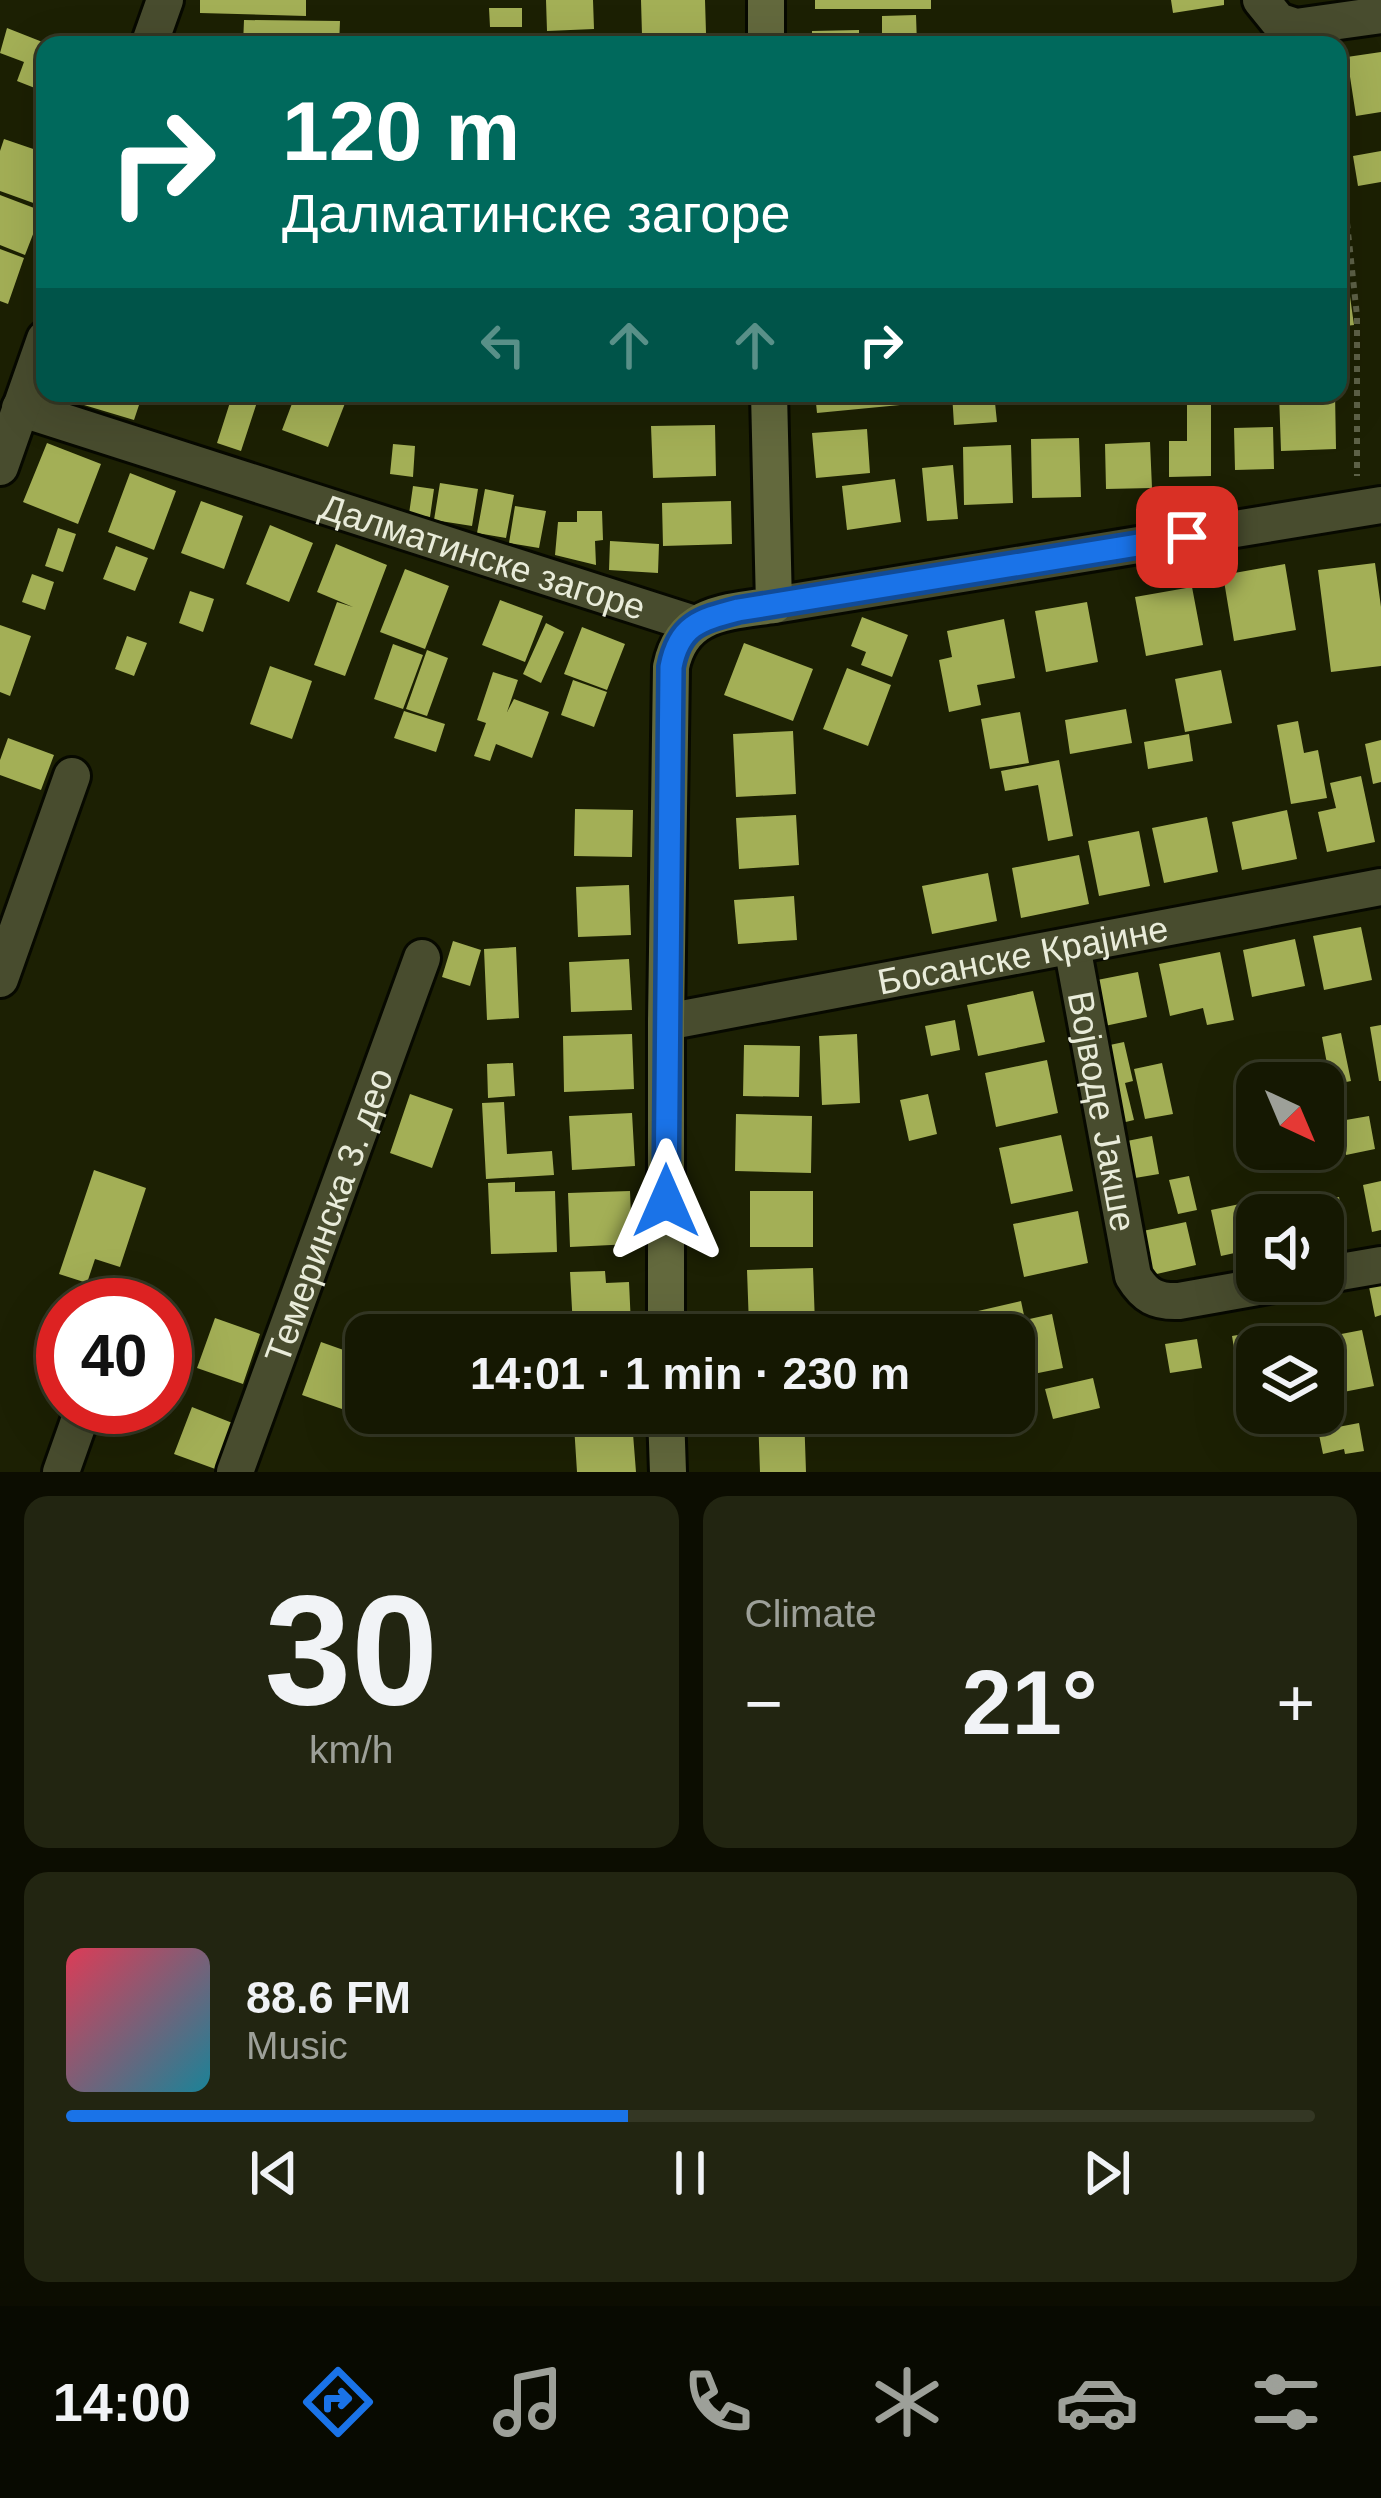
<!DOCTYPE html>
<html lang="en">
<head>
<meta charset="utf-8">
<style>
	:root { --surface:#151802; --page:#222511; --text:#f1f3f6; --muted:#9da099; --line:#343724; --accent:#1a73e8 }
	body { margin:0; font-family:Helvetica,sans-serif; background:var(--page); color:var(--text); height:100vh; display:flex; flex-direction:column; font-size:45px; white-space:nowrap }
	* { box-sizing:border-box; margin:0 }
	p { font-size:39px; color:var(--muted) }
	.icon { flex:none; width:66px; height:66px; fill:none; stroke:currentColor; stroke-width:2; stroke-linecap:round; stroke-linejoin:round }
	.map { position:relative; height:1472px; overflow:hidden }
	.panel { display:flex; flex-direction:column; gap:24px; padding:24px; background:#0c0d01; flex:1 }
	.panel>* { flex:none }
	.banner { position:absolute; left:36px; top:36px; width:1311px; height:366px; border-radius:24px; box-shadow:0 12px 48px #0002,0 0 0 3px var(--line); background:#00695c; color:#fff; overflow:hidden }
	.needle { width:78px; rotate:136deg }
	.buttons { position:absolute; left:1236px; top:1062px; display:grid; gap:24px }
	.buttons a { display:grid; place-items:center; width:108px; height:108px; border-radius:24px; background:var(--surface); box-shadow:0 12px 48px #0002,0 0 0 3px var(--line); font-size:60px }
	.speed { position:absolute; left:36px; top:1278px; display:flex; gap:24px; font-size:60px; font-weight:700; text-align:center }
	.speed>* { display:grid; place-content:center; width:156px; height:156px; border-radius:50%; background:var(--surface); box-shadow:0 12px 48px #0002,0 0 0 3px var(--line); line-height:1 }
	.speed .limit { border:18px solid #d22; background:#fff; color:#111 }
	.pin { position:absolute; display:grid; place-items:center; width:102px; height:102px; color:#fff; margin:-51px; border-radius:24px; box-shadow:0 6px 18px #0006 }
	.me { position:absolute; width:132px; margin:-66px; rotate:0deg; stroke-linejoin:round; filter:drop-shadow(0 0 9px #0008) }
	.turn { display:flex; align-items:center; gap:42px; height:252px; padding:0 48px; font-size:54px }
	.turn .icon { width:156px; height:156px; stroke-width:2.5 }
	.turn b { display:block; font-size:84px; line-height:102px }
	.lanes { display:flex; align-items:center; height:114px; padding:0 48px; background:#0003; justify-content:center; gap:60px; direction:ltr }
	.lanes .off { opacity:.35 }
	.big { font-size:90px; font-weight:800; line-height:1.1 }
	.panel .widget { flex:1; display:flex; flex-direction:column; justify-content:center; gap:18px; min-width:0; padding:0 42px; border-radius:24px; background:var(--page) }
	.panel .dial { align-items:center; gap:0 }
	.dial b { font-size:156px; line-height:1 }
	.song { display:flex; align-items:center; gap:36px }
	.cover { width:144px; height:144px; border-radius:18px; background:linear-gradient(135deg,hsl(350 70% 55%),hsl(190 70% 35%)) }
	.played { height:12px; border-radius:6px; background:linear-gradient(90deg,var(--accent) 45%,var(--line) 45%) }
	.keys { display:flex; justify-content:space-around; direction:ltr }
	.heat { display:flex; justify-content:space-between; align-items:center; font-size:66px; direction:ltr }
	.panel .tiles { flex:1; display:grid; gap:24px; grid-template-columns:1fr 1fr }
	.widget:last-child { grid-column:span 2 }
	.trip { position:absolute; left:345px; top:1314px; width:690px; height:120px; border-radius:24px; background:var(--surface); box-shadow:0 12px 48px #0002,0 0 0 3px var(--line); font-weight:800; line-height:120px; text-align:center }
	.menu { display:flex; height:192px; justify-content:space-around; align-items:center; background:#080a01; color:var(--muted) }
	.menu .icon { width:84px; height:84px }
	.menu .selected { color:var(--accent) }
	.menu b { font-size:54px; color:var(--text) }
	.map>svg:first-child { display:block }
	.building { fill:#a3af56 }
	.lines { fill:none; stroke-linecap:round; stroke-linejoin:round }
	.street-casing { stroke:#070900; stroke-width:42 }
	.secondary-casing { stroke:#070900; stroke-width:42 }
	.path { stroke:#5d6147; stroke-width:6; stroke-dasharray:6 6; stroke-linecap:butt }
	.street { stroke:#484c2e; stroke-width:36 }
	.secondary { stroke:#63693d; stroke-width:36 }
	.route-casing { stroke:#114b97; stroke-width:30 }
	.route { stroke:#1a73e8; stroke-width:21 }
	.labels { text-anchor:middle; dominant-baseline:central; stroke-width:12; stroke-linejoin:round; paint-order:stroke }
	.street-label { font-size:36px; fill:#e9ecda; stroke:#1c2003 }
</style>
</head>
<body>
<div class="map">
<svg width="1381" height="1472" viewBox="0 0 1381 1472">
	<rect width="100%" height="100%" fill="#1c2003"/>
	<path class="building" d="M200 0H306V16L200 13Z
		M546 0H593L594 29 547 31Z
		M641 0H705L706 33 642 35Z
		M815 0H931V9H815Z
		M1171 0H1224V5L1173 13Z
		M489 8H522V27H490Z
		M916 15 917 45H882V16Z
		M244 20 340 21 339 45H243Z
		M7 28 45 43V92L17 81 24 62 0 53Z
		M859 30V45H812V31Z
		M733 38V45H672V39Z
		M1381 52V112L1356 116 1347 57Z
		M4 139 45 153V190L39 205 0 191V151Z
		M1381 151V182L1358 186 1353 156Z
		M0 195 42 211 25 255 0 245Z
		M1338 246H1343L1354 325 1338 327Z
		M0 249 24 258 8 304 0 301Z
		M87 393H149L146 404 140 402 134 420 84 405Z
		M233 393H260L241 451 217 443Z
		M296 393H349L328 447 282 430Z
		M613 393H672V397L613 401Z
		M694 393H734V404L694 405Z
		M815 393H899L900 405 817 413Z
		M952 393H994L997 422 954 425Z
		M1279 393H1335L1336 449 1281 451Z
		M1187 395H1211V476L1169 477V441H1187Z
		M715 425 716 476 653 478 651 426Z
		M1273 427 1274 469 1235 470 1234 428Z
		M867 429 870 473 816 478 812 433Z
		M1079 438 1081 497 1032 498 1031 439Z
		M1150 442 1152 488 1106 489 1105 444Z
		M47 443 101 464 78 524 23 502Z
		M393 444 415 446 413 477 390 474Z
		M1011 445 1013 503 964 505 963 447Z
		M953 465 958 519 927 521 922 468Z
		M130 473 176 491 154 550 108 532Z
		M895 479 901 522 847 530 842 486Z
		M440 483 478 489 472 526 434 520Z
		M413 486 434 489 430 517 409 514Z
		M485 489 514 495 506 538 477 533Z
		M201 501 243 516 224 569 181 553Z
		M731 501 732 544 663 546 662 503Z
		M515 506 546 511 539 548 509 543Z
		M577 511H602L603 540 595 541 596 565 555 555 558 522H577Z
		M270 525 313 543 289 602 246 584Z
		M58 528 76 534 63 572 45 566Z
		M610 541 659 544 658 573 609 570Z
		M336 544 387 565 345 676 314 665 337 602 353 607 317 592Z
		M116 546 148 558 135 591 103 579Z
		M1375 563 1381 607V666L1331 672 1318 570Z
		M1285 564 1296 630 1234 641 1223 575Z
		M405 569 449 586 425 649 380 632Z
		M32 574 54 582 45 610 22 602Z
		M1192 587 1203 645 1146 656 1135 597Z
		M190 591 214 599 203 632 179 623Z
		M500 600 543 616 525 662 482 645Z
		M1087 602 1098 662 1046 672 1035 611Z
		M862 617 908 635 892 677 861 665 866 652 851 646Z
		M1004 619 1015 678 977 685 981 705 949 712 939 660 952 657 947 631Z
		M546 623 564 632 541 683 523 674Z
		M0 625 31 636 10 696 0 692Z
		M582 627 625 644 607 690 564 674Z
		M127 636 147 643 134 676 115 669Z
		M744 643 813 669 793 721 724 695Z
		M393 644 423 655 403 709 374 699Z
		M427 650 448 658 427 716 406 709Z
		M270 666 312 681 292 739 250 724Z
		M847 668 891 685 868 746 823 729Z
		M1221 670 1232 723 1185 732 1175 679Z
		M493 672 518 680 507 712 514 699 549 712 532 758 496 744 490 761 474 756 486 723 477 720Z
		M573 680 607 692 594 727 561 715Z
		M1126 709 1132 743 1070 754 1065 720Z
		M404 711 445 724 436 752 394 738Z
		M1020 712 1029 763 990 769 981 719Z
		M1298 721 1304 753 1318 750 1327 798 1291 804 1277 725Z
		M793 731 796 794 736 797 733 734Z
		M1189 734 1193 761 1148 769 1144 742Z
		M8 738 54 755 41 790 0 775V760Z
		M1381 740V782L1373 784 1365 744Z
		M1059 760 1073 836 1048 841 1038 785 1005 791 1001 771Z
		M1361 776 1375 842 1327 852 1318 812 1336 808 1330 783Z
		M575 809 633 810 632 857 574 856Z
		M1287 810 1297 859 1242 870 1232 822Z
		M796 815 799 865 739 869 736 818Z
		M1207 817 1218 872 1164 883 1152 828Z
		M1139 831 1150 886 1099 896 1088 841Z
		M1079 855 1089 904 1021 918 1012 868Z
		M988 873 997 921 932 934 922 886Z
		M629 885 631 935 578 937 576 887Z
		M794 896 797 940 738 944 734 900Z
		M1361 927 1372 980 1324 990 1313 936Z
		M1295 939 1305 986 1252 997 1243 950Z
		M453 941 481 950 470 986 442 977Z
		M516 947 519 1018 487 1020 484 949Z
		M1220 952 1234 1020 1207 1025 1203 1008 1170 1016 1159 964Z
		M629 959 632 1010 571 1012 569 962Z
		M1138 972 1147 1017 1100 1027 1092 981Z
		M1033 991 1045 1042 978 1056 967 1005Z
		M955 1020 960 1050 931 1056 925 1026Z
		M1381 1025V1081H1379L1370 1027Z
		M1341 1033 1351 1081 1331 1085 1322 1037Z
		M632 1034 634 1089 564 1092 563 1036Z
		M857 1034 860 1103 822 1105 819 1036Z
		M1124 1042 1133 1081 1125 1083 1134 1120 1113 1125 1105 1046Z
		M744 1045 800 1046 799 1097 743 1096Z
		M1047 1060 1058 1113 996 1127 985 1073Z
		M513 1063 515 1096 488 1098 487 1064Z
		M1162 1063 1173 1114 1145 1119 1134 1069Z
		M410 1094 453 1109 432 1168 390 1153Z
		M928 1094 937 1134 909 1141 900 1100Z
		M504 1102 507 1154 552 1151 554 1175 486 1179 482 1103Z
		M1333 1110 1340 1147 1323 1151V1112Z
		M632 1113 635 1166 572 1170 569 1116Z
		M736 1114 812 1116 811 1173 735 1171Z
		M1369 1116 1375 1149 1346 1155 1340 1121Z
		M1061 1135 1073 1191 1011 1204 999 1148Z
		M1152 1136 1159 1174 1129 1179 1122 1142Z
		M94 1170 146 1188 120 1267 95 1259 87 1283 59 1274Z
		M1189 1176 1197 1210 1178 1214 1169 1180Z
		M1381 1181V1230L1372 1232 1363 1185Z
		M515 1182V1192L555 1191 557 1252 491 1254 488 1183Z
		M630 1191 632 1244 570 1247 568 1193Z
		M750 1191H813V1247H750Z
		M1339 1197 1347 1238 1323 1242V1215H1296L1295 1206Z
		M1259 1200 1262 1215H1257V1248L1221 1256 1211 1210Z
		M1078 1211 1088 1263 1024 1277 1013 1224Z
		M1186 1222 1196 1265 1148 1276 1138 1232Z
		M813 1268 815 1324 749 1326 747 1270Z
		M605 1271 606 1283 629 1282 631 1325 573 1328 570 1272Z
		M1381 1284V1315L1375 1317 1369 1287Z
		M1021 1301 1025 1320 1052 1314 1063 1368 1014 1378V1335H983L978 1311Z
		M215 1318 260 1334 243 1384 197 1368Z
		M1284 1327 1288 1347H1257V1394L1242 1397 1232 1336Z
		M1362 1330 1374 1386 1323 1396V1347H1312L1310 1340Z
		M1197 1339 1202 1368 1170 1373 1165 1344Z
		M321 1342 366 1358V1405L362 1416 302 1395Z
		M1093 1378 1100 1408 1053 1419 1045 1389Z
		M192 1407 235 1424 218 1470 174 1454Z
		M804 1413 806 1472H760L758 1415Z
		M1337 1420 1338 1427 1359 1423 1364 1451 1345 1454 1344 1449 1323 1454 1317 1425Z
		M632 1421 636 1472H577L574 1425Z"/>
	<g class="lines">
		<g class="street-casing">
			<g id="street">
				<path d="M1261 0 1278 21 1296 27 1381 15"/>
				<path d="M149 45 165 0"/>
				<path id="s1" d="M20 408 694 624"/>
				<path d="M0 467 45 339"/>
				<path d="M774 605 1381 505"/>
				<path id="s2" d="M1072 946 1133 1276C1145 1296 1156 1302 1179 1301L1291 1281"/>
				<path d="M0 979 72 776"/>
				<path id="s3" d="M666 1022 1381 887"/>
				<path d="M1323 1275 1381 1265"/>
				<path d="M61 1472 84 1407"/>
				<path id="s4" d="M235 1472 422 958"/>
			</g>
		</g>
		<g class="secondary-casing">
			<path id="secondary" d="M766 45V0
				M666 1335V1022L671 667C682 612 727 612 774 605L769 393
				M666 1413 668 1472"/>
		</g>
		<path class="path" d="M1338 139 1357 316V476"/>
		<use href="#street" class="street"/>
		<use href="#secondary" class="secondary"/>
	</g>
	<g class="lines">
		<g class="route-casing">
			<path id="route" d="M666 1201 671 667C679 625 700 620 738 610L1187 537"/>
		</g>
		<use href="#route" class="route"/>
	</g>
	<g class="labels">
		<g class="street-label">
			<text stroke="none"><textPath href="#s1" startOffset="486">Далматинске загоре</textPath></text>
			<text stroke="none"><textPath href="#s3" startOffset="363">Босанске Крајине</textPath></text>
			<text stroke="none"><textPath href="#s2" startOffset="168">Војводе Јакше</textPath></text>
			<text stroke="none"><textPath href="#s4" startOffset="273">Темеринска 3. део</textPath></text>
		</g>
	</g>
</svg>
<div class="buttons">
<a><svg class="needle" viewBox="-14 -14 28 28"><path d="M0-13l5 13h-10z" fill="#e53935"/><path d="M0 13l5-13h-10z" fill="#9da099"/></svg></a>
<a><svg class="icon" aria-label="sound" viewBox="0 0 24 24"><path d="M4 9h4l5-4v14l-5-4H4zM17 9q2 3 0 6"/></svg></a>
<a><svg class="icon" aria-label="layers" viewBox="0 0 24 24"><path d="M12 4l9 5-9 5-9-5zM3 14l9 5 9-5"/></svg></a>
</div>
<div class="speed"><div class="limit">40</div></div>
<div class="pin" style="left:1187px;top:537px;background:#d93025"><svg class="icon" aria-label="arrive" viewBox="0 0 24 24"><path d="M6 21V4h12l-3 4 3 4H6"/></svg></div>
<svg class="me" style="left:666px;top:1201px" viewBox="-20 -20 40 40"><path d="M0-17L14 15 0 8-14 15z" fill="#1a73e8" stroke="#fff" stroke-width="4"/></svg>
<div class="trip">14:01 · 1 min · 230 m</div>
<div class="banner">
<div class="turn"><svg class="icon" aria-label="right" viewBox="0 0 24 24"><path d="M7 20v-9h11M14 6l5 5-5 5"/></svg><div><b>120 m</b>Далматинске загоре</div></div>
<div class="lanes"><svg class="icon off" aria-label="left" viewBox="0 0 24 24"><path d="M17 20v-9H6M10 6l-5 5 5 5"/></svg><svg class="icon off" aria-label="ahead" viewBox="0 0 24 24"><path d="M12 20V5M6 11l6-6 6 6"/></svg><svg class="icon off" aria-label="ahead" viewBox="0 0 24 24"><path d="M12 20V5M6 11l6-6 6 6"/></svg><svg class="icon" aria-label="right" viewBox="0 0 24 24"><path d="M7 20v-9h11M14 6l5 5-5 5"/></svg></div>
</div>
</div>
<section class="panel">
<div class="tiles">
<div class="widget dial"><b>30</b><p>km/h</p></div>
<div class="widget"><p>Climate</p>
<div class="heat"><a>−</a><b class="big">21°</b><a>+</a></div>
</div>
<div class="widget">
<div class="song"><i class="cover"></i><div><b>88.6 FM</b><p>Music</p></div></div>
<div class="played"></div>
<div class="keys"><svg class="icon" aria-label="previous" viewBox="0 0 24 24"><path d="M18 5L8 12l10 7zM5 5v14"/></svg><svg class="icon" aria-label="pause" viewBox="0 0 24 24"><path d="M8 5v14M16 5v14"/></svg><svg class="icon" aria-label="next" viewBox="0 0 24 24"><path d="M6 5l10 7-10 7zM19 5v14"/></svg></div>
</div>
</div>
</section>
<nav class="menu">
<b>14:00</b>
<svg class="icon selected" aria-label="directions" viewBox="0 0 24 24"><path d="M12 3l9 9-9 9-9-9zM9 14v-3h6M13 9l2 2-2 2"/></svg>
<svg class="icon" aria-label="music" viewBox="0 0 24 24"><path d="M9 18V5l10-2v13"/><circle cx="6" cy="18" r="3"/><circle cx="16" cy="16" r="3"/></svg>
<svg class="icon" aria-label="phone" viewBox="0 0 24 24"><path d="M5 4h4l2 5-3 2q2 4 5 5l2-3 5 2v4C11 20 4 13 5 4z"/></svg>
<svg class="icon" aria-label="climate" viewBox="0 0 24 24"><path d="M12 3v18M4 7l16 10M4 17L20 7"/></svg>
<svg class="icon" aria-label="car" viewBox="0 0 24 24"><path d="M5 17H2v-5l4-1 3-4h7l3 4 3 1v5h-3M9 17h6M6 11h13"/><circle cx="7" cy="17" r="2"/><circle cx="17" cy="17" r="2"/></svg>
<svg class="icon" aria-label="filters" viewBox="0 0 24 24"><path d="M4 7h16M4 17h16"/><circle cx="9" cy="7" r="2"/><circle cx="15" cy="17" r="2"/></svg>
</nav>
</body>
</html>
